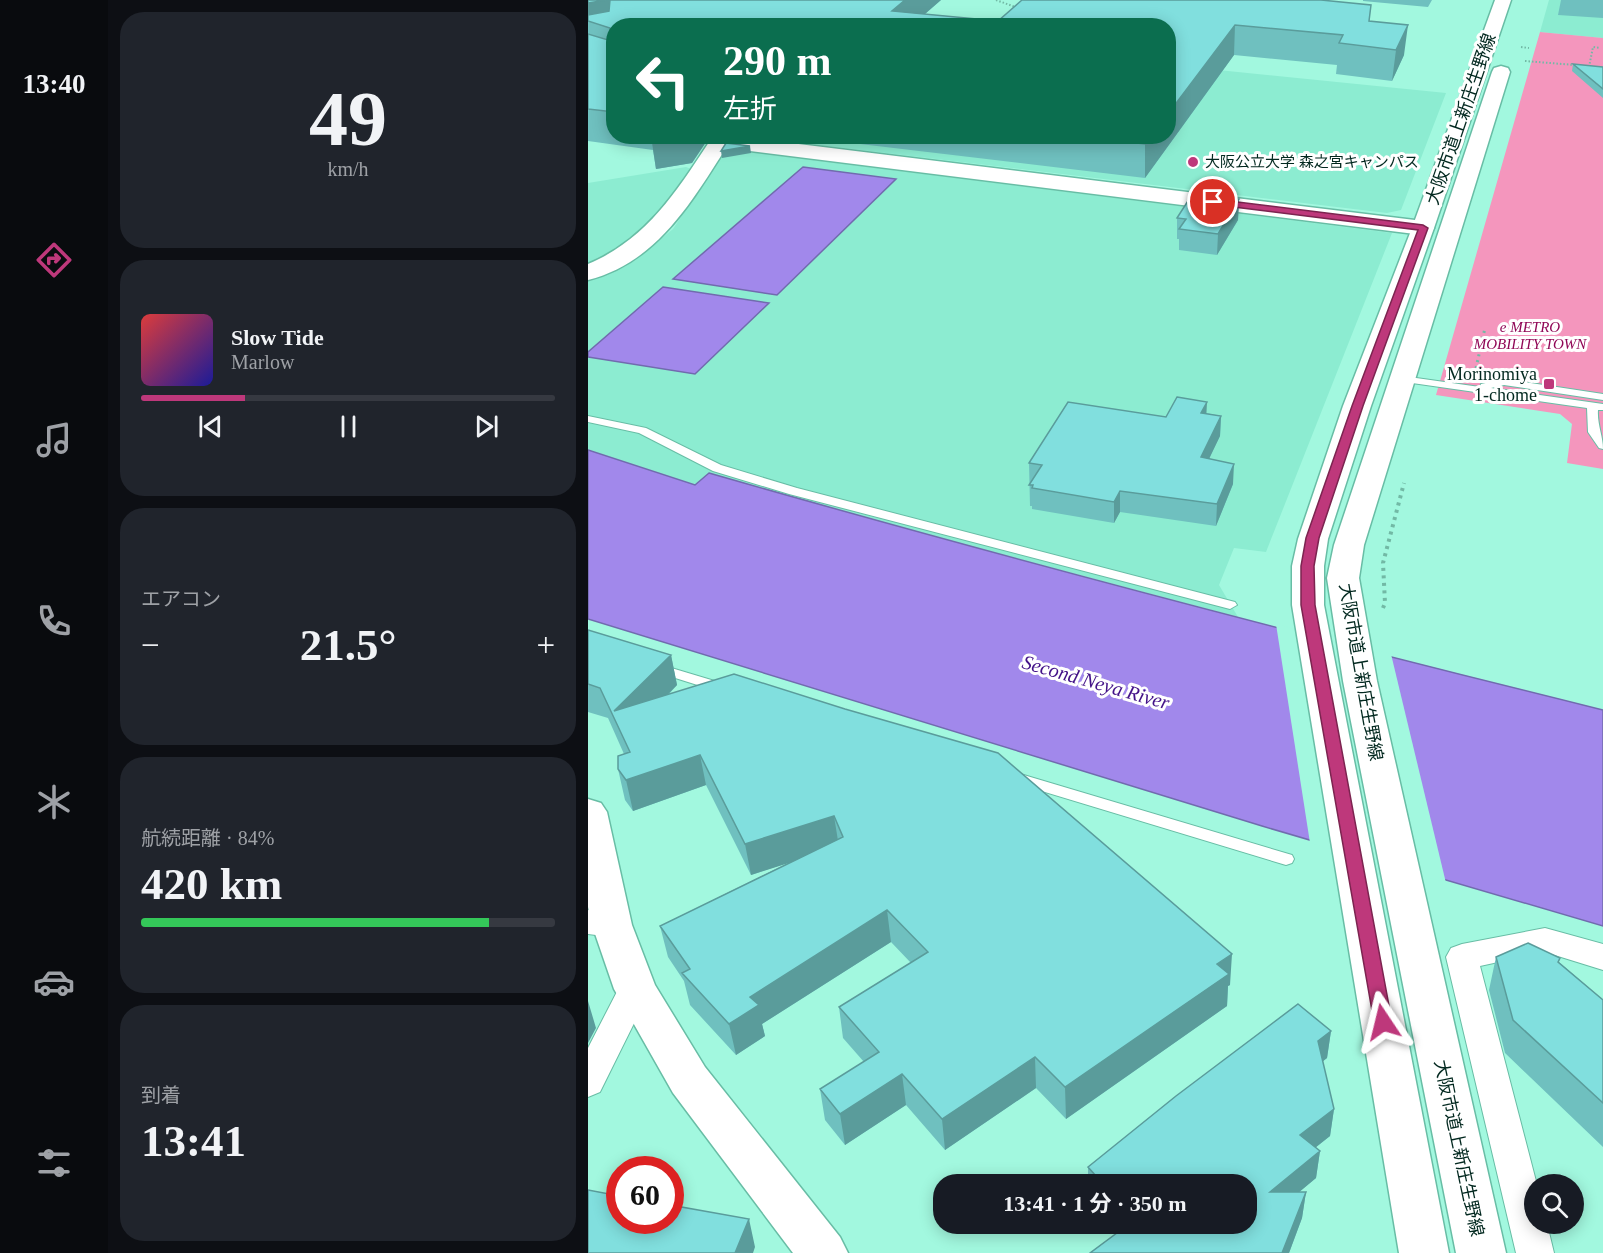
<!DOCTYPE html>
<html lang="ja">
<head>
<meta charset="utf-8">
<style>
	:root { --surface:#171b24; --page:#20242c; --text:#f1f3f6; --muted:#9ea1a6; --line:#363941; --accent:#be387b }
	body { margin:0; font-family:"Times New Roman","Noto Sans JP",serif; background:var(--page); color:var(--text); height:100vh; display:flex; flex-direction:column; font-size:22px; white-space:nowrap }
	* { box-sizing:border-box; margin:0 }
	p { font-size:20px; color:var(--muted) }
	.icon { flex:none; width:33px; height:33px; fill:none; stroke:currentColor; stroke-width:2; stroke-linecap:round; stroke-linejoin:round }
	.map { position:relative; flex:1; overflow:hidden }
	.panel { display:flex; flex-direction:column; gap:12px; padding:12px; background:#0d0f14; width:480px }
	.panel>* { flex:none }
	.banner { position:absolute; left:18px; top:18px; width:570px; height:126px; border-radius:24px; box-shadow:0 3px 15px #0003; background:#0b6e4f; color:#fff; overflow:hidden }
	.buttons { position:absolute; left:936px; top:1174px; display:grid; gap:12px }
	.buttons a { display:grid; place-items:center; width:60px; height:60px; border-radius:50%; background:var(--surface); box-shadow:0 3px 15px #0003; font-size:30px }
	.speed { position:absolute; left:18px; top:1156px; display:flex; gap:12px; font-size:30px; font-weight:700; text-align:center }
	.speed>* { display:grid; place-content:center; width:78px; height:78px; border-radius:50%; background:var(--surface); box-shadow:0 3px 15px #0003; line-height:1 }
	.speed .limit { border:9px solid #d22; background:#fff; color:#111 }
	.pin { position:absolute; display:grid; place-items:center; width:51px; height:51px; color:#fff; margin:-26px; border:3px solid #fff; border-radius:50%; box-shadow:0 2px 6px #0007 }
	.me { position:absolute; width:66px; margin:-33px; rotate:350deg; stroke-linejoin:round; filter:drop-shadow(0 0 4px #0008) }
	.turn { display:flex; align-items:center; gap:21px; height:126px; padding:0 18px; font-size:27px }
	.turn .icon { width:78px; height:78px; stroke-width:2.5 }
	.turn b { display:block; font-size:42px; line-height:51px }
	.big { font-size:45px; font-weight:700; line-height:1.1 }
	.panel .widget { flex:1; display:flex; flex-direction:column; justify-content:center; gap:9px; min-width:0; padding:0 21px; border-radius:24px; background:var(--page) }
	.panel .dial { align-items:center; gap:0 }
	.dial b { font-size:78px; line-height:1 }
	.song { display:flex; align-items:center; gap:18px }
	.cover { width:72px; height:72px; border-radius:9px; background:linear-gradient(135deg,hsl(0 70% 55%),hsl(240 70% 35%)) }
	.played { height:6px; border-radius:3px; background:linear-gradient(90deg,var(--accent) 25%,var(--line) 25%) }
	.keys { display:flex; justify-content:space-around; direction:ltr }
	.heat { display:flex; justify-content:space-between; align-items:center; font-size:33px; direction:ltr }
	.charge { height:9px; border-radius:4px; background:linear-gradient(90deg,#34c759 84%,var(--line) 0) }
	.trip { position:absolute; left:345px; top:1174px; width:324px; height:60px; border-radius:24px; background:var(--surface); box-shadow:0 3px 15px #0003; font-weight:700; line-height:60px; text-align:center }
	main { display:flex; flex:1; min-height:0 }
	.tab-bar { display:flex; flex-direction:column; width:108px; justify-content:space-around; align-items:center; background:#090b0e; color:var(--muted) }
	.tab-bar .icon { width:42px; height:42px }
	.tab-bar .current { color:var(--accent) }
	.tab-bar b { font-size:27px; color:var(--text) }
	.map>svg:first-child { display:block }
	.built { fill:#8cecd1 }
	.green { fill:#f496bd }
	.water { fill:#a188eb; stroke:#716bae; stroke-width:1.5 }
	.pier { fill:#a2f8df }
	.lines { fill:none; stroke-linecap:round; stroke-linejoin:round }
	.service-casing { stroke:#68bda5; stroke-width:2 }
	.minor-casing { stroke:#68bda5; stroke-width:2 }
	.tertiary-casing { stroke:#68bda5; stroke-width:3 }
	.primary-casing { stroke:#68bda5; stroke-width:3 }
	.path-far2 { stroke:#72b9a5; stroke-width:2; stroke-dasharray:1.5 2; stroke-linecap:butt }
	.path-far1 { stroke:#72b9a5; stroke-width:3; stroke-dasharray:2 4; stroke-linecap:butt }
	.path { stroke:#72b9a5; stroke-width:4; stroke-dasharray:3 4.5; stroke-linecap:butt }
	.service { fill:#fff; fill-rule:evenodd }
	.minor { fill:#fff; fill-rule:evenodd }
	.tertiary { fill:#fff; fill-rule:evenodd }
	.primary { fill:#fff; fill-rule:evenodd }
	.wall { fill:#6fc0bf }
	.shaded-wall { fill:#5a9c9b }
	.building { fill:#81dfde; stroke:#5a9c9b; stroke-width:1.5 }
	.route { fill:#be387b; stroke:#7c2450; stroke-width:1.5 }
	.poi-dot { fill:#be387b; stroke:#fff; stroke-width:2 }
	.labels { text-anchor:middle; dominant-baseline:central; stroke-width:6; stroke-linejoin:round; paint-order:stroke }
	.far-poi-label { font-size:15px; fill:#02281f; stroke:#fff; text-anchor:start }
	.far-park-label { font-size:15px; font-style:italic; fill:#900756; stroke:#fff }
	.street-label { font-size:18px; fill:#02281f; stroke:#fff }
	.poi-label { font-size:18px; fill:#02281f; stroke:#fff; text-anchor:end }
	.water-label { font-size:20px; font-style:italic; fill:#431288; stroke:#fff }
</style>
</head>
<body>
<main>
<nav class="tab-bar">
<b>13:40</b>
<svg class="icon current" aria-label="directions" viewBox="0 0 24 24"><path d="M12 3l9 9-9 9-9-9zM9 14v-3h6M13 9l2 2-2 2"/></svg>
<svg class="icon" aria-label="music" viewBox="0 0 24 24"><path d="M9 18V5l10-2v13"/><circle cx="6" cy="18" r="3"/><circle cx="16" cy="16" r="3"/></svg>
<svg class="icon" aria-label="phone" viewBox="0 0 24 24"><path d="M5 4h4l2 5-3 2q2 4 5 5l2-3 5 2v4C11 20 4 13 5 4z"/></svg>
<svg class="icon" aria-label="climate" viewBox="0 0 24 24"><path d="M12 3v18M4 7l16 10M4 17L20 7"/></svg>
<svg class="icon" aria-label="car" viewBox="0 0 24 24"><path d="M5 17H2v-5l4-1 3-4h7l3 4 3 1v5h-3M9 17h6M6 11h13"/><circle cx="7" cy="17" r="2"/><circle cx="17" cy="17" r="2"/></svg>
<svg class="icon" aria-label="filters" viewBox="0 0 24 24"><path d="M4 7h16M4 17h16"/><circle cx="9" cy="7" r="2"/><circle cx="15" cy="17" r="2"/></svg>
</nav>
<section class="panel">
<div class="widget dial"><b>49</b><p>km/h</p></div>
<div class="widget">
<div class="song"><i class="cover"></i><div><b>Slow Tide</b><p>Marlow</p></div></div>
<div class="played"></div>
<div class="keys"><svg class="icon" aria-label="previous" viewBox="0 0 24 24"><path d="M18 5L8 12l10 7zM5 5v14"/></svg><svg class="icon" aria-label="pause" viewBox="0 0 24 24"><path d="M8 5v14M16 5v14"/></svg><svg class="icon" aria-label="next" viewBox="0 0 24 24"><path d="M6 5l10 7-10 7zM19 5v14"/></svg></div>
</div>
<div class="widget"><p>エアコン</p>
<div class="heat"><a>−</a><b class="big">21.5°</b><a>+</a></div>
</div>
<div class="widget"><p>航続距離 · 84%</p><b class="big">420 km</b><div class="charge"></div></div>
<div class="widget"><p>到着</p><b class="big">13:41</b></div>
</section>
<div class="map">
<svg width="1015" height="1253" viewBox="0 0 1015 1253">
	<rect width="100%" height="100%" fill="#a2f8df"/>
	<path class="built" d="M961 0H1015V38L952 32Z
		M581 65 858 93 813 210 799 213 164 137 580 136Z
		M138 149 804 233 678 552 646 548 631 585 650 617 299 524 121 473 107 485 0 450V279L44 262 85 229Z
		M98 167 103 169 64 225 0 268V183Z"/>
	<path class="green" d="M952 32 1015 38V469L979 463 984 424 972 414 848 395Z"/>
	<path class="water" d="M215 167 308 179 189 295 85 279Z
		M75 287 181 303 107 374 0 357V352Z
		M0 450 107 485 121 473C417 558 716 636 1015 710V926L674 826 0 619Z"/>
	<path class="pier" d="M688 624 803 654 858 883 722 843Z"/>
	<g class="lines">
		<g class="service-casing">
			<path id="service" d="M814 376 892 387 893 384 916 379 1015 394V400L916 385 903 388 1015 404V410H1010C1009 424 1015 436 1015 449L1011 448 1000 432 999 408 810 381V377Z
				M0 416 58 428 133 465 209 488 647 602 649 605 642 609 201 494 125 471 51 433 0 422Z
				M70 664 140 685 142 688 135 693 65 671 63 668 65 665Z
				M429 773 704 855 706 859 704 863 698 865 424 782 421 778 424 774Z"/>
		</g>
		<g class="minor-casing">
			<path id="minor" d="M0 910 35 917 40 925 35 933 24 937 0 934Z
				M957 928 1015 944V970L957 952 892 966 949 1185H946V1224H959L966 1253H928L858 957 863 948 874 944Z
				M47 976 59 980 63 989 12 1092 0 1097V1048L35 980Z"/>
		</g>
		<g class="tertiary-casing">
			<path id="tertiary" d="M125 136H145L835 221 843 223 846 228 843 233 835 235 138 148C103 203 68 263 0 280V264C60 239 90 189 125 136Z
				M0 799 13 803 19 812 44 925 67 985 117 1067 252 1237 260 1253H205L85 1093 26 989 4 925 0 907Z"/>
		</g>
		<g class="primary-casing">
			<path id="primary" d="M907 0H923L846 228 783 406 740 539 736 566V605L861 1253H811L704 605V566L710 539 755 406 824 228Z
				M913 66 920 68 922 72 776 545 771 578 789 681 918 1253H868L755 681 739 578 746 545 904 72 906 68Z"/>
		</g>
		<path class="path-far2" d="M408 0 430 8
			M933 47 941 48
			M937 61 987 65
			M1001 67 1005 47 1012 48"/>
		<path class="path-far1" d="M888 368 897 328"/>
		<path class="path" d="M795 608 797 603 795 563 816 483"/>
		<use href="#service" class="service"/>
		<use href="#minor" class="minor"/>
		<use href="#tertiary" class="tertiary"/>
		<use href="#primary" class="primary"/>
	</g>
	<path class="wall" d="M0 0H353L337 14 410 21H781L816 55 804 81 748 74 749 65 646 55 557 178 230 139 223 143 167 136H580L26 26V136H122L104 163 68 169 65 150 0 141Z
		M775 0H844L840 7 775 1Z
		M973 0H1015V18L970 15Z
		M985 64 1015 67V98L984 71Z
		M651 199 650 220 629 255 591 250V239H589V218Z
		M618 413 633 416 632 436 621 458 645 484 628 526 532 512 526 523 444 509V506H442L441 463 578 417Z
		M0 630 83 655 89 685 81 694 642 985 640 986 639 1006 478 1119 448 1088 357 1150 318 1105 257 1145 237 1120 232 1089 276 1062 255 1038 251 1007 323 963 303 942 174 1024 177 1036 148 1055 102 1005 96 981 80 957 72 926 202 862 163 875 118 785 45 811 37 800 30 769 36 754 20 718 0 712Z
		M908 957 972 958 971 962 1015 1000V1147L917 1053 901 990Z
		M710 1004 743 1031 739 1058 734 1062 746 1109 742 1136 727 1148 732 1151 728 1178 711 1192H718L714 1218 701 1253H502L533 1230 528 1224H658V1185H500V1167L588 1096Z"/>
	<path class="shaded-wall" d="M18 0H22V28L0 21V3Z
		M290 0H353L323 26Z
		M647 25 646 55 557 178V144L563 136H580V114Z
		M820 25 816 55 804 81 808 50Z
		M63 136H122L104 163 68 169Z
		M222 136H230V139L223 143Z
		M162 146 163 153 134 158 133 151Z
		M651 199 650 220 629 255 630 234Z
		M619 402 618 422 613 413Z
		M633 416 632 436 612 478 613 457Z
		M646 464 645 484 628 526 629 504Z
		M532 491V512L526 523V502Z
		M83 655 89 685 36 739 26 711Z
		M112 755 118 785 45 811 38 780Z
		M246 816 251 847 163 875 157 844Z
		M299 910 303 942 174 1024 177 1036 148 1055 141 1024 162 997Z
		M644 954 642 985 640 986 639 1006 478 1119 477 1087 629 964Z
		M0 1001 8 1028 0 1043Z
		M743 1031 739 1058 726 1068 730 1041Z
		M447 1057 448 1088 357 1150 354 1119Z
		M314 1074 318 1105 257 1145 252 1114Z
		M746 1109 742 1136 709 1162 712 1135Z
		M732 1151 728 1178 679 1219 682 1192Z
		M718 1192 714 1218 701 1253H694Z
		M161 1219 167 1247 165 1253H147Z"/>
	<path class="building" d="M0 0H18L0 3Z
		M22 0H317L304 11 410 21 434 0H733L783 5 781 21 820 25 808 50 751 43 755 35 647 25 580 114V26H26V112L0 109V34L20 40 23 38 22 28 0 21V15L21 11Z
		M985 64 1015 67V89Z
		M489 136H563L557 144Z
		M138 143 162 146 133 151Z
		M605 193 651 199 630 234 591 229 598 219 589 218Z
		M589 397 619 402 613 413 633 416 613 457 646 464 629 504 532 491 526 502 444 488 445 485H441L454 465 441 463 480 402 578 417Z
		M0 630 83 655 26 711 146 674 257 709 410 753 644 954 629 964 641 974 477 1087 447 1057 354 1119 314 1074 252 1114 232 1089 291 1052 251 1007 340 952 299 910 162 997 171 1005 141 1024 94 973 102 969 72 926 255 837 246 816 157 844 112 755 38 780 30 769V756L42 752 12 688 0 684Z
		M940 943 972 958 970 962 1015 1000V1103L925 1020 908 957Z
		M710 1004 743 1031 730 1041 746 1109 712 1135 732 1151 682 1192H718L694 1253H502L541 1224H658V1185H516L500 1167 588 1096Z
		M0 1190 32 1196V1221H82V1205L161 1219 147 1253H0Z"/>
	<path class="route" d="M625 199 835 225 840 228 775 406 731 538 726 566 727 605 804 1022 801 1027 795 1029 788 1027 786 1022 713 605V566L718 538 764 406 830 230 622 204V200Z"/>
	<g class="poi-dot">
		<circle cx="605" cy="162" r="6"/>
		<rect x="955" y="378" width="12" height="12" rx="3"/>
	</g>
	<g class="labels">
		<g class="far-poi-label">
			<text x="617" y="162">大阪公立大学 森之宮キャンパス</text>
		</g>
		<g class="far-park-label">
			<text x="942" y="327">e METRO<tspan x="942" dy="17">MOBILITY TOWN</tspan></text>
		</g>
		<g class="street-label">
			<text transform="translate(873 119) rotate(-71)">大阪市道上新庄生野線</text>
			<text transform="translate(773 672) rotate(80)">大阪市道上新庄生野線</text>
			<text transform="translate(871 1148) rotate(78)">大阪市道上新庄生野線</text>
		</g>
		<g class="poi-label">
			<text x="949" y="374">Morinomiya<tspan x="949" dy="21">1-chome</tspan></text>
		</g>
		<g class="water-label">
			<text transform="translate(508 682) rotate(16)">Second Neya River</text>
		</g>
	</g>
</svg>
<div class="buttons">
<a><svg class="icon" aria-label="search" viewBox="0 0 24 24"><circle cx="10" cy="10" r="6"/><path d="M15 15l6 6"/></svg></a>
</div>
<div class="speed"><div class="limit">60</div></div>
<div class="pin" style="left:625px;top:202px;background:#d93025"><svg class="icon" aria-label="arrive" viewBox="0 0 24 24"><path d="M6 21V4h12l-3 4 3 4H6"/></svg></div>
<svg class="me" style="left:795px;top:1022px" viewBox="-20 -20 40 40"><path d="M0-17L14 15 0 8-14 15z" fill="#be387b" stroke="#fff" stroke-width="4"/></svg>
<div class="trip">13:41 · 1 分 · 350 m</div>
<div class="banner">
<div class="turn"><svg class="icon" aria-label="left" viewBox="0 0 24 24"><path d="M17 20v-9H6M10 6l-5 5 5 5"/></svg><div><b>290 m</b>左折</div></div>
</div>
</div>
</main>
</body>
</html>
